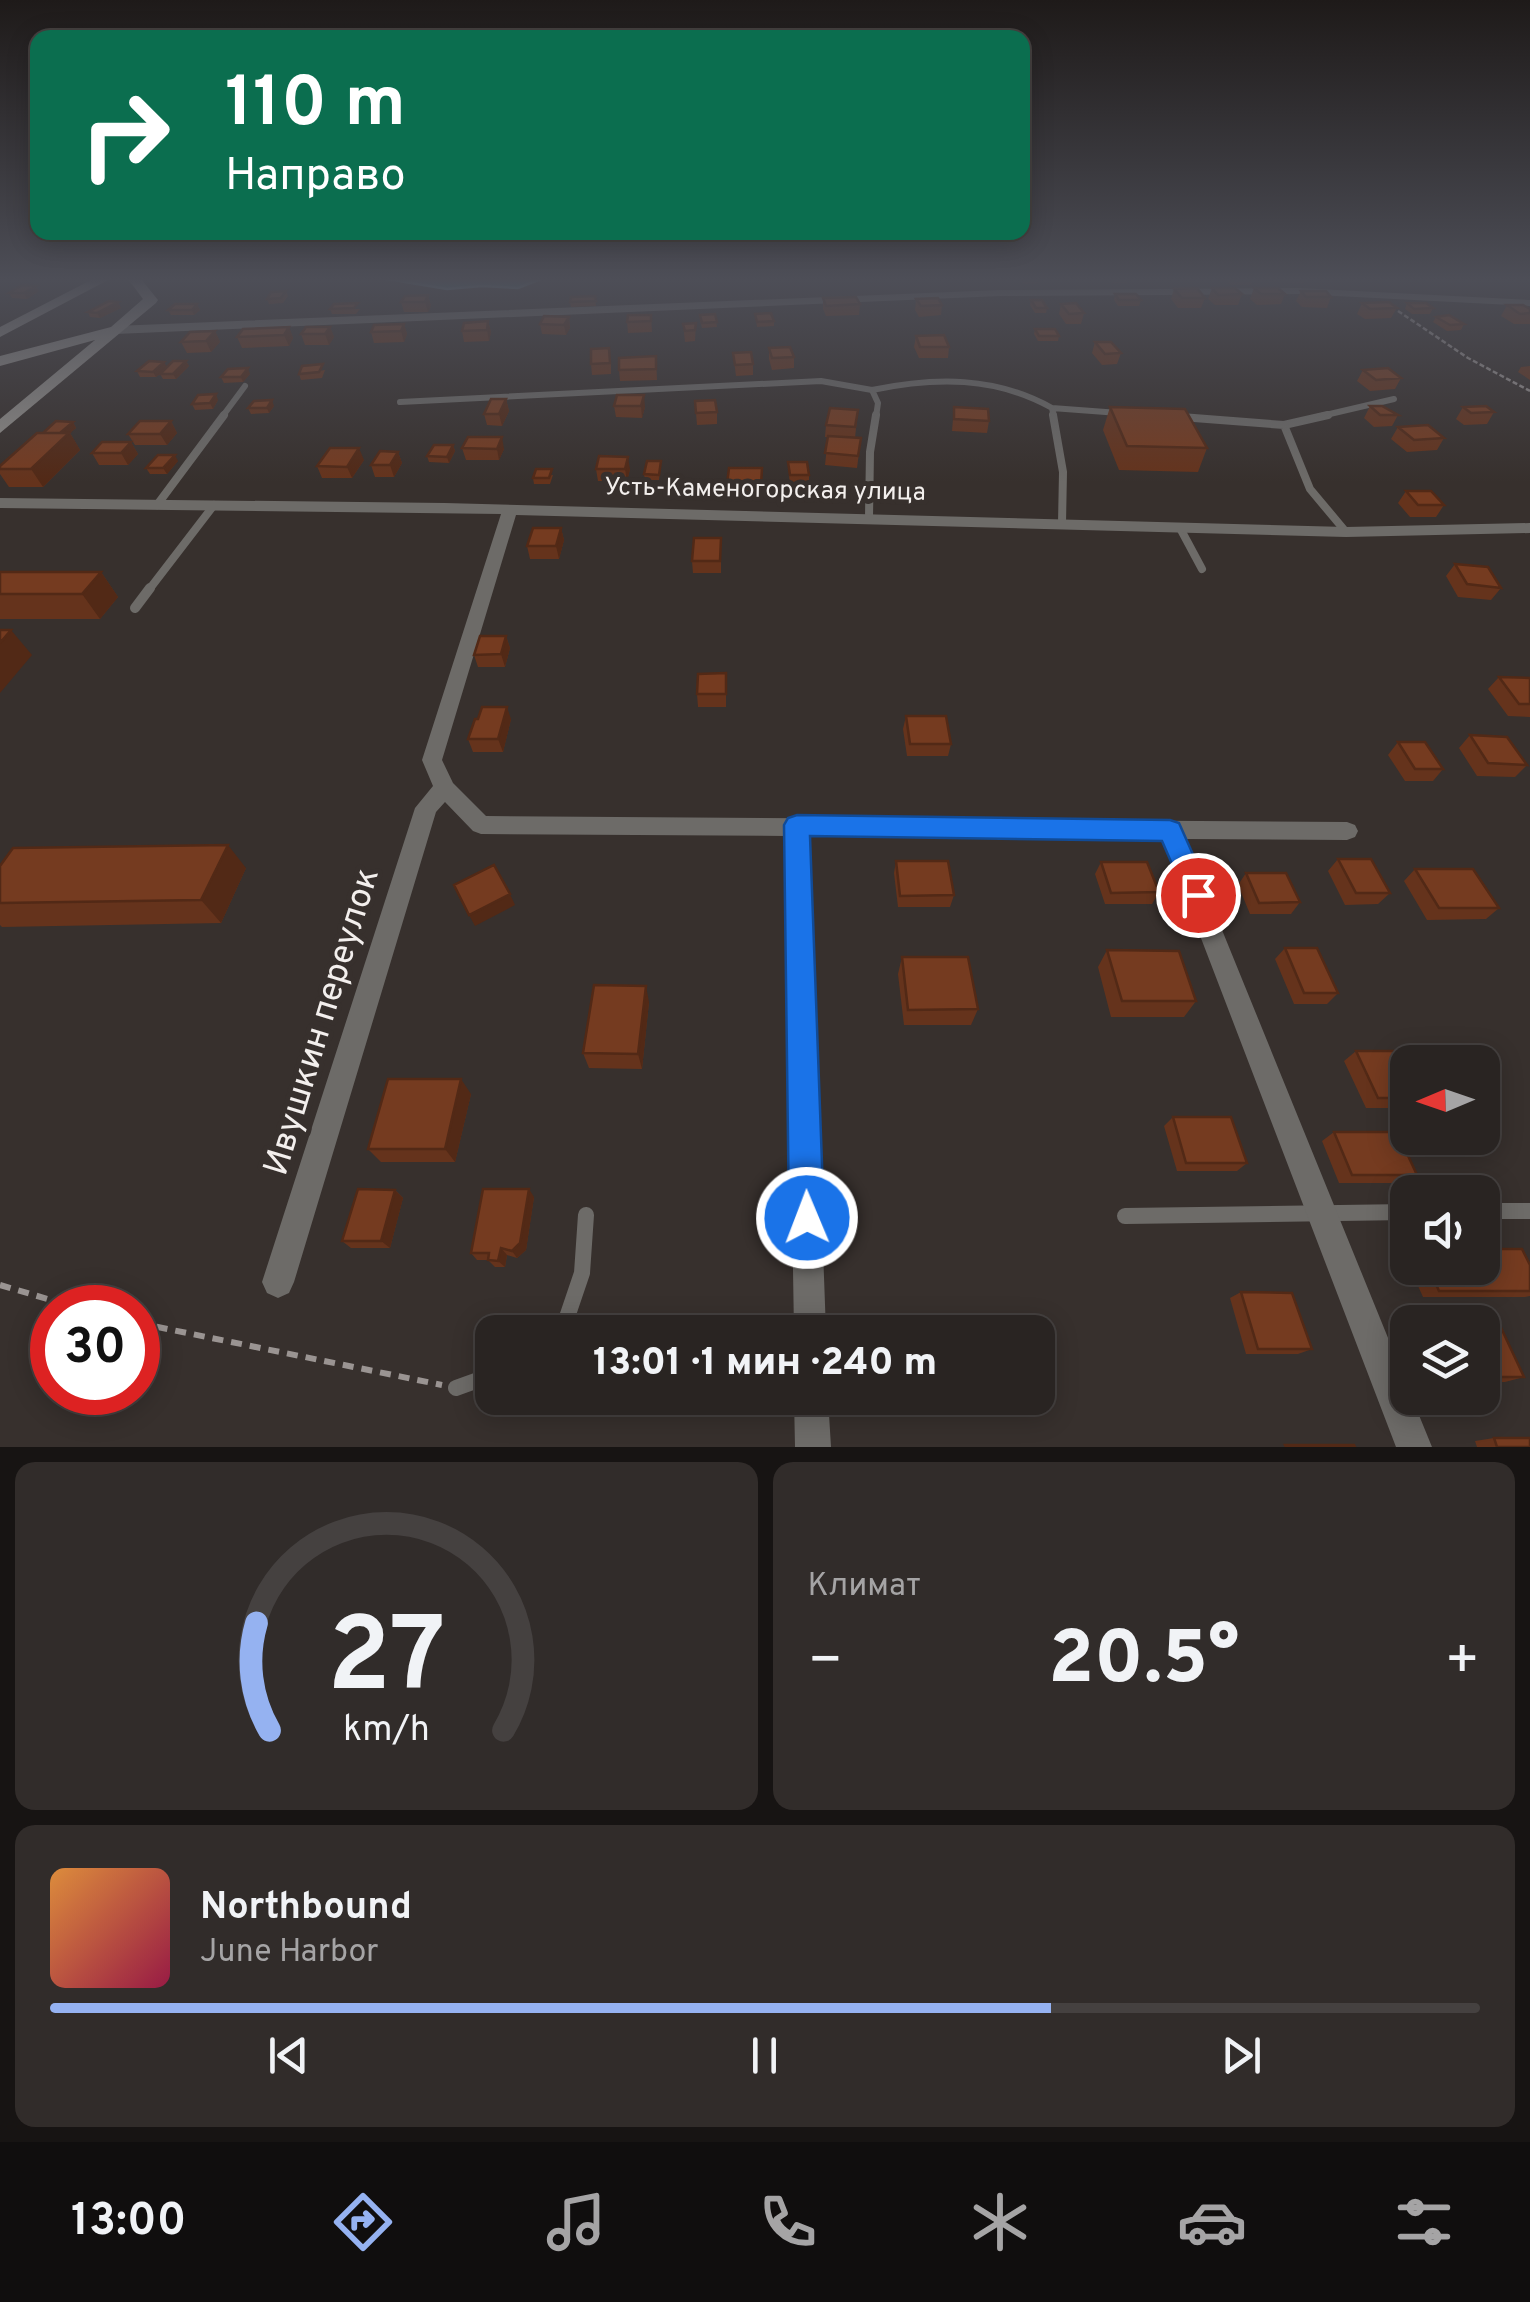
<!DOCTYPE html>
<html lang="ru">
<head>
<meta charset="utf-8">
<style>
	:root { --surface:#292422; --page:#312c2a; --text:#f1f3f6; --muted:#a5a4a5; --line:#454140; --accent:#95b2f1 }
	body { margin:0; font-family:Overpass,sans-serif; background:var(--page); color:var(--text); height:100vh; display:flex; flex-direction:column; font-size:38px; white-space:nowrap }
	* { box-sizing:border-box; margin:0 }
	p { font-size:32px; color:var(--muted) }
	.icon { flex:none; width:55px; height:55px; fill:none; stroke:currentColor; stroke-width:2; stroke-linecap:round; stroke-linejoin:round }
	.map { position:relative; height:1447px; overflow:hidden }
	.sheet { display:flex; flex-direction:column; gap:15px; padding:15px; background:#171413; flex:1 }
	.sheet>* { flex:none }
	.banner { position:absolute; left:30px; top:30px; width:1000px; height:210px; border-radius:20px; box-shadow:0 5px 25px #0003,0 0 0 2px var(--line); background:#0b6e4f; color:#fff; overflow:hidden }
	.needle { width:65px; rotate:268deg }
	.tools { position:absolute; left:1390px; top:1045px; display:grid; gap:20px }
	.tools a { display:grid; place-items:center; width:110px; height:110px; border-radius:20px; background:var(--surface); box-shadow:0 5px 25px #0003,0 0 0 2px var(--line); font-size:50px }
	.speed { position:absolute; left:30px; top:1285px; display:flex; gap:20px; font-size:50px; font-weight:700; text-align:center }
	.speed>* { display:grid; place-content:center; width:130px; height:130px; border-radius:50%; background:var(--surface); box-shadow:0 5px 25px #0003,0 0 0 2px var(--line); line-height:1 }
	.speed .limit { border:15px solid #d22; background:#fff; color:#111 }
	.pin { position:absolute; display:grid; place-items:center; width:85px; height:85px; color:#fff; margin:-42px; border:5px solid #fff; border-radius:50%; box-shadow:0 2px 10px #0007 }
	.me { position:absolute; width:110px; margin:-55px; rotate:359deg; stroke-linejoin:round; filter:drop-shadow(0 0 8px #0008) }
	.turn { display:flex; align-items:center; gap:35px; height:210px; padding:0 30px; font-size:45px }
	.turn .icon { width:130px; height:130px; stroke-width:2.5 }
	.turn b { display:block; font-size:70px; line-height:85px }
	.big { font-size:75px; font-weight:800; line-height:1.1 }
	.sheet .tile { flex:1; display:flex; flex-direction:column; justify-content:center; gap:15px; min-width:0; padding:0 35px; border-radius:20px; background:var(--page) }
	.sheet .dial { align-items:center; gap:0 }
	.dial svg { height:260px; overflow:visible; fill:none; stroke:var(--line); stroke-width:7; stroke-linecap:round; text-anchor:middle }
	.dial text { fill:var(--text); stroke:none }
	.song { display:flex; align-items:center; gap:30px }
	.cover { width:120px; height:120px; border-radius:15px; background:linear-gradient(135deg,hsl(30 70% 55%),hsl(340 70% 35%)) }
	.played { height:10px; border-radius:5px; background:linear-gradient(90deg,var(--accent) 70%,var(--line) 70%) }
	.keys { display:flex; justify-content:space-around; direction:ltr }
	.heat { display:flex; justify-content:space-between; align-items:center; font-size:55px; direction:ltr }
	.sheet .tiles { flex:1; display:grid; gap:15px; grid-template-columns:1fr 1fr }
	.tile:last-child { grid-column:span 2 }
	.trip { position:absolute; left:475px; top:1315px; width:580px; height:100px; border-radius:20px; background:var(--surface); box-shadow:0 5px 25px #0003,0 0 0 2px var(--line); font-weight:800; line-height:100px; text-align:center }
	.tabs { display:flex; height:160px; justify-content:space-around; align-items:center; background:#100e0e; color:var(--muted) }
	.tabs .icon { width:70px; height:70px }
	.tabs .active { color:var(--accent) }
	.tabs b { font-size:45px; color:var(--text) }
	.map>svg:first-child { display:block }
	.water { fill:#3586a4; stroke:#6ea6ba; stroke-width:2.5 }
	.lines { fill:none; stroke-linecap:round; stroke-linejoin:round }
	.path-far1 { stroke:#9a9492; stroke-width:2.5; stroke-dasharray:5 2.5; stroke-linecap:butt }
	.path { stroke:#9a9492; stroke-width:6; stroke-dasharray:11 8; stroke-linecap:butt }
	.lane-far3 { stroke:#6d6b68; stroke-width:6 }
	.lane-far2 { stroke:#6d6b68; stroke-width:8 }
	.lane-far1 { stroke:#6d6b68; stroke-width:10 }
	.lane { stroke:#6d6b68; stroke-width:16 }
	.street { fill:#6d6b68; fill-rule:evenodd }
	.secondary { fill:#8e8b87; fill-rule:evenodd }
	.wall { fill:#65331c }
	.shaded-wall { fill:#522916 }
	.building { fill:#753b20; stroke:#522916; stroke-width:2.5 }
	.route { fill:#1a73e8; stroke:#114b97; stroke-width:2.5 }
	.labels { text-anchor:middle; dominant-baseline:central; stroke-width:10; stroke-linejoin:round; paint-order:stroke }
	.far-street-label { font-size:25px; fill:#f3efed; stroke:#37302d }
	.near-street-label { font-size:35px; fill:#f3efed; stroke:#37302d }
</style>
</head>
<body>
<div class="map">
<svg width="1530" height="1447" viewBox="0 0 1530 1447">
	<rect width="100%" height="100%" fill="#37302d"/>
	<path class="water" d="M387 279H541L518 288 482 286 447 289Z"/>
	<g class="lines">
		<path class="path-far1" d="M1398 311 1468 358 1530 391"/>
		<path class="path" d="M0 1285 78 1308
			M138 1323 442 1385"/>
		<path class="lane-far3" d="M872 390C935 377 995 376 1052 408
			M400 402 821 381 872 390 878 403 876 417
			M222 417 245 386
			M1054 417 1052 408 1119 413
			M1317 417 1394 399"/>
		<path class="lane-far2" d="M1053 415 1063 472 1062 523
			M1181 417 1284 425 1310 489 1346 532
			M1284 425 1328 415
			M157 505 224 415
			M869 517 870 452 876 415
			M1180 528 1202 569
			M148 591 214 505"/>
		<path class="lane-far1" d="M135 608 150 588"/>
		<path class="lane" d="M1482 1211H1530
			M1125 1216 1408 1212
			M562 1332 582 1273 586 1215
			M456 1388 492 1375"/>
		<path class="street" d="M1298 288 1530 300V306L1298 294 1000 296 115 334 109 330 115 326 1000 290Z
			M0 498 445 503 1346 527 1530 523V533L1346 537 516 515 442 760 453 783 486 816 1347 822 1355 825 1358 831 1355 837 1347 840 1185 839 1408 1387V1398H1412L1432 1447H1396L1163 839 808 836 826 1332H794L786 836 481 834 473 831 445 802 436 812 294 1282 289 1293 278 1298 267 1293 262 1282 415 808 433 786 422 760 501 514 0 508Z
			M794 1398H828L831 1447H795Z"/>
		<path class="secondary" d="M93 279H110L0 337V327Z
			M128 279H141L158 300 156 303 0 433V419L95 340 0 366V356L111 327 143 299Z"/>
	</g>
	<path class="wall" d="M1020 279H1039V283L1024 284Z
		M1108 279H1128L1127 283H1112Z
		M1225 279H1252L1253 280 1251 285H1230Z
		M1274 279H1305L1304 283 1276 282Z
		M1212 288 1242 294 1238 305H1215L1208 299Z
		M1254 288 1285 294 1281 304 1257 305 1250 299Z
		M1174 289 1205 298 1201 308H1178L1171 299Z
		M39 291 27 299 12 298 9 293Z
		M286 291 288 296 283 303 269 304 267 299Z
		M1301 291 1331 297 1327 308 1302 307 1296 301Z
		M1115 294 1141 300 1139 306H1118L1114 300Z
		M428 295 431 306 428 312H404L401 302Z
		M595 296 596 306 571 307 570 302Z
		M823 298 860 304 859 315 826 316 823 309Z
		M916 299 942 305 941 315 919 317 915 310Z
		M1031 300 1047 308 1046 313H1035L1030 305Z
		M118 302 121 308 100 318 90 317 88 312Z
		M1362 303 1397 308 1391 318 1365 319 1357 314Z
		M1407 303 1433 308 1430 314H1412L1405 309Z
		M197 304 200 310 194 315H171L168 310Z
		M1061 304 1084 313 1081 324H1066L1059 314Z
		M1507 305 1530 309V324H1514L1501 316Z
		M330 309H360L356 314H332Z
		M715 314 717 327 702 328 700 320Z
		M755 314 774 321V326L757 327Z
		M651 315 652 332 628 333 627 322Z
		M569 317 570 328 566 335 542 334 540 324Z
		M1436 317 1464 324 1461 330 1447 331 1433 322Z
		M488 321 491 332 489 341 464 342 462 331Z
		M696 323 695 341 685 342 683 324Z
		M404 324 407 334 404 342 374 343 371 332Z
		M289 327 293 338 289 346 242 348 237 337Z
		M330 327 334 337 329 345H305L301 334Z
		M1035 329 1059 336 1058 341H1038L1034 334Z
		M215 331 220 342 211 352 187 353 181 342Z
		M916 336 949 347 948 358H919L914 347Z
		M1095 342 1121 353 1117 364 1102 365 1092 353Z
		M769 348 794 357V368L772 370 769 359Z
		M733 353 753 364V375L736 376Z
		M656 356 657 380 620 381 619 370Z
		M611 359V374L592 375 591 364Z
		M186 361 189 366 176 379H163L160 374 156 377H140L137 371 167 367Z
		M1530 366V380L1518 372 1521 367Z
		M325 370 322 378 301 380 299 374Z
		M1363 370 1401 378 1395 389 1370 391 1357 381Z
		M250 374 243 382 224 383 221 377Z
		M506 399 509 411 502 426 487 425 484 414Z
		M218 400 213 409 195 410 192 404Z
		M695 401 717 412V424L697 425Z
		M274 406 269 413 251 414 248 408Z
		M614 406 645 407 642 418 616 417Z
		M1370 406 1398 415 1392 426 1374 427 1364 418Z
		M954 407 989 421 987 433 952 431Z
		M1110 407 1207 448 1198 472 1119 470 1103 430Z
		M1463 407 1494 412 1487 424 1464 425 1456 419Z
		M858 410 855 438H861L857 468 825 465 828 437H825L826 425Z
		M171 421 177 433 167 445H135L128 434Z
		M73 422 76 428 70 433 80 450 43 487H9L0 474V466L43 433Z
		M1398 427 1444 438 1437 450 1407 452 1391 439Z
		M131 442 138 454 128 465H99L92 453Z
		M453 445 455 451 449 463 429 462 427 456Z
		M462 448 504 449 499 460H466Z
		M398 452 402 463 394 477H375L371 465Z
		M364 460 352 478H322L317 466Z
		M178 461 167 474H150L146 468Z
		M661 461 659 480H645L644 474Z
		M788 462 809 475V487H790Z
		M596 469H630L627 481H598Z
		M553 475 550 484H534L533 478Z
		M762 480 761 497 727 496V484Z
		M1406 491 1444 505 1436 517H1410L1398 503Z
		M561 528 564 540 559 559H530L527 546Z
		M721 538V573H693L692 561Z
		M1455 564 1501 588 1491 600 1458 597 1446 576Z
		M0 572H101L118 597 100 619H0Z
		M506 636 510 648 505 667H478L474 655Z
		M726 673V707H698L697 694Z
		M1499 677 1530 678V717L1508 716 1488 689Z
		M906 716 951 744 948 756H907L903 729Z
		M511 719 503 752H473L468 739Z
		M1470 735 1527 765 1515 777 1477 776 1459 748Z
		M1398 742 1443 769 1433 781H1405L1388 755Z
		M1338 859 1390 893 1378 904 1345 905 1328 871Z
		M896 861 954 895 950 907H898L894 873Z
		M1101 862 1159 892 1152 904H1105L1095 874Z
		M0 866 246 868 221 923 2 927 0 925Z
		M1415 869 1499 908 1486 919 1427 920 1404 881Z
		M1246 873 1300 902 1291 914H1250L1238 885Z
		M1285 948 1338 993 1327 1004H1294L1275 959Z
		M1107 950 1196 1001 1184 1017H1111L1098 967Z
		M902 957 978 1009 971 1025H904L898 974Z
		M649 1002 642 1069 589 1068 583 1053Z
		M1356 1051 1408 1062V1108H1366L1344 1061Z
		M471 1094 455 1162H381L368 1149Z
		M1173 1117 1247 1163 1237 1171H1177L1164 1126Z
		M1334 1132 1417 1175 1402 1183H1339L1322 1141Z
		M395 1190 403 1198 390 1248H351L342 1241Z
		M534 1197 526 1250 517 1258 507 1255 505 1267H495L488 1260H477L471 1253Z
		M1530 1265V1296L1525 1297H1423L1410 1268H1482Z
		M1241 1292 1312 1349 1298 1354H1246L1230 1298Z
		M1437 1316 1496 1317 1524 1377 1505 1382H1482V1322H1421Z
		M1494 1438 1530 1447H1477L1475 1441Z"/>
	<path class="shaded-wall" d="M36 286 39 291 27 299 24 293Z
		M428 295 431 306 428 312 425 302Z
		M118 302 121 308 100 318 97 313Z
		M197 304 200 310 194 315 192 310Z
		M569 317 570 328 566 335 564 325Z
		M488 321 491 332 489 341 487 330Z
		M404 324 407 334 404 342 401 331Z
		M289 327 293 338 289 346 284 335Z
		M330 327 334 337 329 345 325 334Z
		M215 331 220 342 211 352 206 341Z
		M186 361 189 366 176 379 173 374Z
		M164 362 167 367 156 377 153 372Z
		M248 368 250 374 243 382 241 377Z
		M216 394 218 400 213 409 210 403Z
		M644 395 645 407 642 418 641 406Z
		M506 399 509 411 502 426 499 414Z
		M272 400 274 406 269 413 267 408Z
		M171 421 177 433 167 445 160 434Z
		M73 422 76 428 70 433 80 450 43 487 31 469 59 434Z
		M502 437 504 449 499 460 497 449Z
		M131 442 138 454 128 465 121 453Z
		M453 445 455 451 449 463 447 457Z
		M359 448 364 460 352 478 347 467Z
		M398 452 402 463 394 477 390 465Z
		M175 455 178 461 167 474 163 468Z
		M628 457 630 469 627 481 625 469Z
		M561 528 564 540 559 559 556 546Z
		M101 572 118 597 100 619 82 594Z
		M11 630 32 655 0 693V643Z
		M506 636 510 648 505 667 501 654Z
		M507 707 511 719 503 752 498 739Z
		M228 845 246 868 221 923 201 900Z
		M510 894 515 905 475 926 469 915Z
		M646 986 649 1002 642 1069 638 1054Z
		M461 1079 471 1094 455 1162 445 1149Z
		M529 1189 534 1197 526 1250 517 1258 512 1251Z
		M395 1190 403 1198 390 1248 381 1241Z
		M501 1248 507 1255 505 1267 498 1261Z"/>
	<path class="building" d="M22 285 36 286 24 293H9Z
		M1197 288 1205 298H1182L1174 289Z
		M1212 288H1235L1242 294 1218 295Z
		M1254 288H1278L1285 294H1261Z
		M286 291 281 298 267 299 271 292Z
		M1301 291H1326L1331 297H1306Z
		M1115 294H1136L1141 300H1119Z
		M428 295 425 302H401L405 296Z
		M595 296 596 301 570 302 571 297Z
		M856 297 860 304 826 306 823 298Z
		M938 298 942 305 921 306 916 299Z
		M1031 300H1042L1047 308H1036Z
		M109 301 118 302 97 313 88 312Z
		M1389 302 1397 308 1370 309 1362 303Z
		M358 303 354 308 330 309 334 304Z
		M1076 303 1084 313 1069 314 1061 304Z
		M1407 303H1426L1433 308 1414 309Z
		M175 304H197L192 310H168Z
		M1507 305H1523L1530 309V313L1520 314Z
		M771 313 774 321 757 322 755 314Z
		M715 314 717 322 702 323 700 315Z
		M628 315H651V321L627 322Z
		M1449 315 1464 324 1450 325 1436 317Z
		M544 316 569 317 564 325 540 324Z
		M488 321 487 330 462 331 464 323Z
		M696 323 695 330 685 331 683 324Z
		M404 324 401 331 371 332 374 325Z
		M289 327 284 335 237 337 243 329Z
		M306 327H330L325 334H301Z
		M1035 329H1055L1059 336H1039Z
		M215 331 206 341 181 342 190 332Z
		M944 335 949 347H920L916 336Z
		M1095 342H1111L1121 353 1105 354Z
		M790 347 794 357 772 358 769 348Z
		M609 348 610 363 591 364V349Z
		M751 352 753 364 735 365 733 353Z
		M656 356V369L619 370V358Z
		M149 361 164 362 153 372 137 371Z
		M173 361H186L173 374H160Z
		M323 364 319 372 299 374 302 366Z
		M248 368 241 377H221L228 369Z
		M1388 368 1401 378 1376 380 1363 370Z
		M216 394 210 403 192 404 198 395Z
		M617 395H644L641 406H614Z
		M491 399H506L499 414H484Z
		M272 400 267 408H248L254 401Z
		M715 400 717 412 696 413 695 401Z
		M1370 406H1382L1398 415H1380Z
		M1486 406 1494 412 1471 413 1463 407Z
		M954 407 988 409 989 421 954 419Z
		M1110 407 1185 409 1207 448 1127 446Z
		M830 408 858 410 855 427 826 425Z
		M56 421 73 422 60 433H43Z
		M140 421H171L160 434H128Z
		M1428 425 1444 438 1414 440 1398 427Z
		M37 433H69L31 469H0V466Z
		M828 436 861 438 858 456 825 453Z
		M468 437H502L497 449 462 448Z
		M102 442H131L121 453H92Z
		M434 445H453L447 457 427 456Z
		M330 448H359L347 467 317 466Z
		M380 451 398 452 390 465H371Z
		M158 455H175L163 468H146Z
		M599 456 628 457 625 469H596Z
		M647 461H661L659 475 644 474Z
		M788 462H807L809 475H790Z
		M729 468H762L761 485 727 484Z
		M536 469H552L549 478H533Z
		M1406 491H1431L1444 505H1418Z
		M533 528H561L556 546H527Z
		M694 538H721L720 561H692Z
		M1455 564 1488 567 1501 588 1467 584Z
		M0 572H101L82 594H0Z
		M0 630H11L0 643Z
		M480 636H506L501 654 474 655Z
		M726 673V694H697L698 674Z
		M1499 677 1530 678V704H1519Z
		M482 707H507L498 739H468L475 719H478Z
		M906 716H946L951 744H910Z
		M1470 735 1507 737 1527 765 1488 763Z
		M1398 742H1425L1443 769H1415Z
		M228 845 201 900 0 903V866L13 848Z
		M1338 859H1371L1390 893H1356Z
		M896 861H948L954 895 900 896Z
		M1101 862H1147L1159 892 1111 893Z
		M494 865 510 894 469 915 454 885Z
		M1415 869H1473L1499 908H1439Z
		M1246 873H1286L1300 902 1259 903Z
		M1285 948H1317L1338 993H1304Z
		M1107 950 1179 951 1196 1001H1122Z
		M902 957H968L978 1009 908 1010Z
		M594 985 646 986 638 1054 583 1053Z
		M1356 1051H1422L1428 1062H1408V1098H1378Z
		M388 1079H461L445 1149H368Z
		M1173 1117H1231L1247 1163H1186Z
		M1334 1132H1397L1417 1175H1352Z
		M358 1189 395 1190 381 1241H342Z
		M483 1189H529L520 1243 512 1251 501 1248 498 1261 488 1260 489 1253H471Z
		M1482 1249H1522L1530 1265V1291H1439L1429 1268H1482Z
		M1241 1292 1292 1293 1312 1349H1258Z
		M1437 1316 1496 1317 1524 1377H1482V1322H1440Z
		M1494 1438H1530V1447H1497Z
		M1285 1445H1354L1355 1447H1286Z"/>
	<linearGradient id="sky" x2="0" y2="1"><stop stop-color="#1e1a19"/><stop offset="0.58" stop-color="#4d4e57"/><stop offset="1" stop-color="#4d4e57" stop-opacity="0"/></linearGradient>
	<rect width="1530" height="482" fill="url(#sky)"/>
	<path class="route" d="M797 815 1170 820 1179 823 1211 895 1207 903 1198 907 1189 903 1162 841 810 836 824 1218 819 1230 807 1235 795 1230 789 1218 784 825 788 818Z"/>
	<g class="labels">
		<g class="far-street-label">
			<text transform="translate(765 491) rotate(1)">Усть-Каменогорская улица</text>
		</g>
		<g class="near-street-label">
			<text transform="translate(323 1022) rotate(-73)">Ивушкин переулок</text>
		</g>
	</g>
</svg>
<div class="tools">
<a><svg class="needle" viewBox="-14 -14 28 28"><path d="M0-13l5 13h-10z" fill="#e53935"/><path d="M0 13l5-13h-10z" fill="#a5a4a5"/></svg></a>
<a><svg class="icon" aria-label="sound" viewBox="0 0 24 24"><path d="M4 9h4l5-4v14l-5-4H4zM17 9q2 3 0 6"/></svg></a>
<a><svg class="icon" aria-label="layers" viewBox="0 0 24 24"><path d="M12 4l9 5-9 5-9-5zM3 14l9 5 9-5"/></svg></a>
</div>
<div class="speed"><div class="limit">30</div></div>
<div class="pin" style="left:1198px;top:895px;background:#d93025"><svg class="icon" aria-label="arrive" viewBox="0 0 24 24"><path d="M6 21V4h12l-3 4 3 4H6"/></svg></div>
<svg class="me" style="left:807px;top:1218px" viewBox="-20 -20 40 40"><circle r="17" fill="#1a73e8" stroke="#fff" stroke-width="3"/><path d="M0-11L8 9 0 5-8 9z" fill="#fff"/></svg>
<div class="trip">13:01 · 1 мин · 240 m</div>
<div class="banner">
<div class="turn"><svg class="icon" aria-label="right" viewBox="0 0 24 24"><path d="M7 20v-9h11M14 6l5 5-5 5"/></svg><div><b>110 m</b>Направо</div></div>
</div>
</div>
<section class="sheet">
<div class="tiles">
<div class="tile dial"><svg viewBox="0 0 100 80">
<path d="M14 69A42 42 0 1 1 86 69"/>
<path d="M14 69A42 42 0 0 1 10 36" stroke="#95b2f1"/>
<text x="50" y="56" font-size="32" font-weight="700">27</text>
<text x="50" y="72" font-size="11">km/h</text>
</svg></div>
<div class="tile"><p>Климат</p>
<div class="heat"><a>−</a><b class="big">20.5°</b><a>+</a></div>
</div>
<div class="tile">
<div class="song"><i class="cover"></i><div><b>Northbound</b><p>June Harbor</p></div></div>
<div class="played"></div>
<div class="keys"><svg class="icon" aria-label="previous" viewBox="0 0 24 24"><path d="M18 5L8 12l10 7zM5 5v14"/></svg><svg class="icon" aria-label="pause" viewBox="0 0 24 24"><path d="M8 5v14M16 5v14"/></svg><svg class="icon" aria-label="next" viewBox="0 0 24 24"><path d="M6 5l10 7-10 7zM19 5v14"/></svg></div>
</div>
</div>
</section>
<nav class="tabs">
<b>13:00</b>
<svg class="icon active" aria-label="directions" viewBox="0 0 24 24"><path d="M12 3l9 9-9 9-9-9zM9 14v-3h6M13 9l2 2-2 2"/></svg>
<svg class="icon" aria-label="music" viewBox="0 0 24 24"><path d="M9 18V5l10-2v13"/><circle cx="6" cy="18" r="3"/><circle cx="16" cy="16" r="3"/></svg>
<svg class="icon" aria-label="phone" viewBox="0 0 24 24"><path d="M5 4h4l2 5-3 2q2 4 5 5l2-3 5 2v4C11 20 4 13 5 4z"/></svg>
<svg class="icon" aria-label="climate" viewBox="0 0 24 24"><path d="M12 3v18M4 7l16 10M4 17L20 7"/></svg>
<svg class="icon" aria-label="car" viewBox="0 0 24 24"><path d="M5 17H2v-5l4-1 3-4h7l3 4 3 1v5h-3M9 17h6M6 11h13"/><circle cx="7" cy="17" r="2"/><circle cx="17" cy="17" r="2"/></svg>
<svg class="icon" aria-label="filters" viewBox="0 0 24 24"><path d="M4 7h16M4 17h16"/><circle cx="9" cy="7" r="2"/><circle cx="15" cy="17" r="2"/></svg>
</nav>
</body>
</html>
